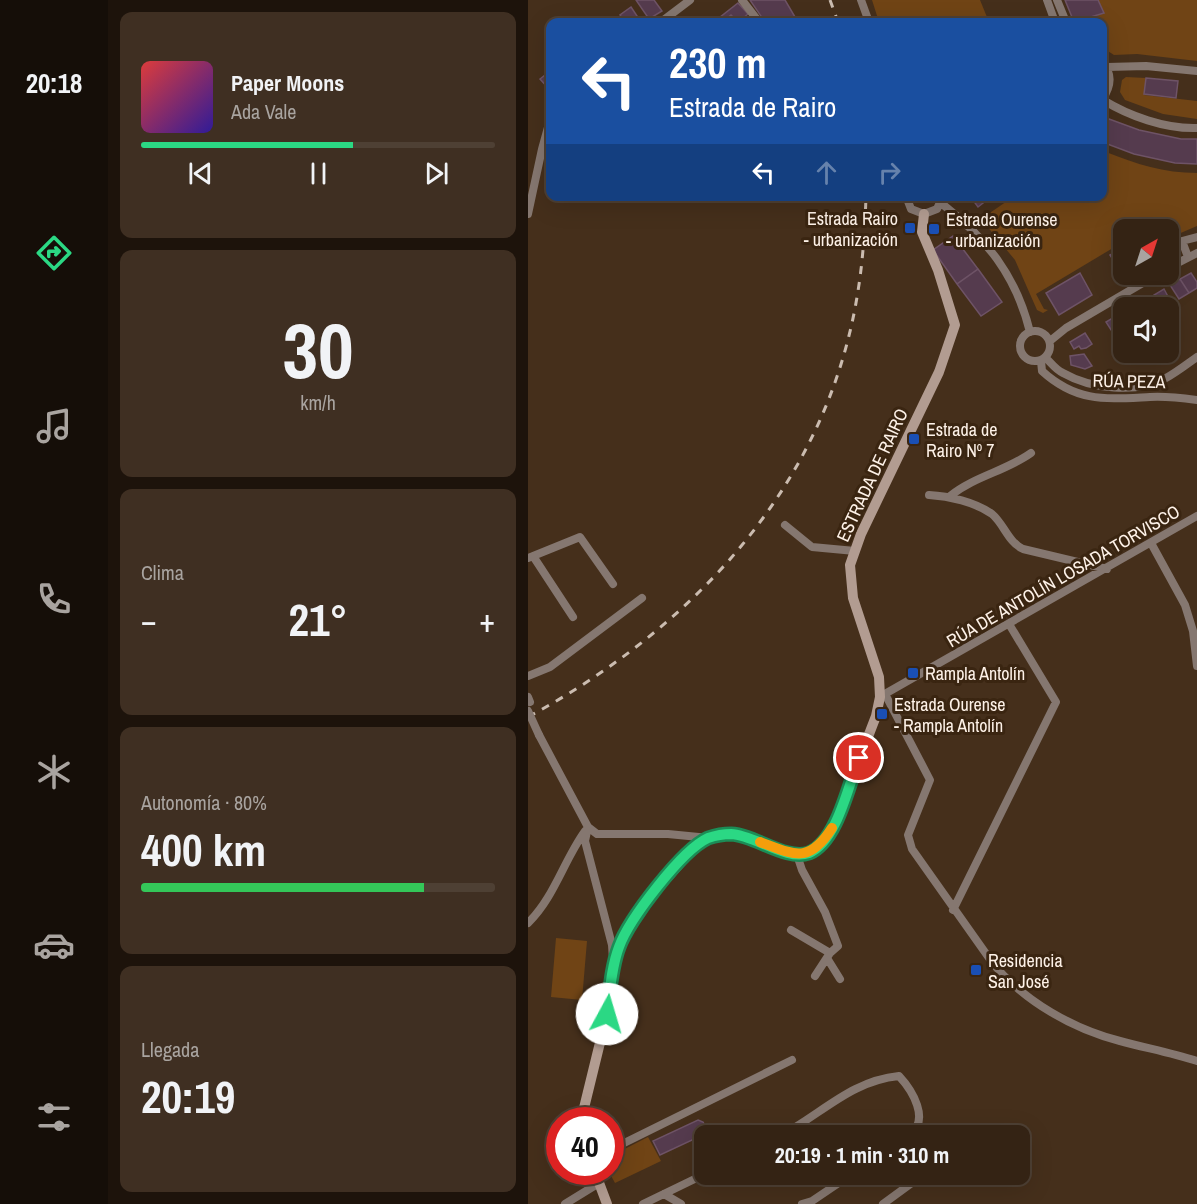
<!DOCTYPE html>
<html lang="es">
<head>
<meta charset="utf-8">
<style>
	:root { --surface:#342314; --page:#3f2f22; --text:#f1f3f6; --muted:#a9a4a0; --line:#4e4034; --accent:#2bd884 }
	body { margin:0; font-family:"Archivo Narrow",sans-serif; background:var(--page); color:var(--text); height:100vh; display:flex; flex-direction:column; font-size:22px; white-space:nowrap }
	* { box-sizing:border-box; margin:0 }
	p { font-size:20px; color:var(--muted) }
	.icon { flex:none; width:33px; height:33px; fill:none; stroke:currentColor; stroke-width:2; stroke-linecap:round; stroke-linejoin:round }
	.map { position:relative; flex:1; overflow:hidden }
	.details { display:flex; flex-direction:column; gap:12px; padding:12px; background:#1d130b; width:420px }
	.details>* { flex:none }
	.banner { position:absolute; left:18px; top:18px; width:561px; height:183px; border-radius:12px; box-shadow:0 6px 24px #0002,0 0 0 2px var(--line); background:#1a4fa0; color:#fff; overflow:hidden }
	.needle { width:39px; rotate:39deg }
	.controls { position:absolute; left:585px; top:219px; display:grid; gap:12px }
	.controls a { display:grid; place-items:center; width:66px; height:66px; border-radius:12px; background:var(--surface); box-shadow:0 6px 24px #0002,0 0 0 2px var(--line); font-size:30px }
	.speed { position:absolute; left:18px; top:1107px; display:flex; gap:12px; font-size:30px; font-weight:700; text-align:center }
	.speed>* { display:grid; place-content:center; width:78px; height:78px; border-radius:50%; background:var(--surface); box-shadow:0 6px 24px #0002,0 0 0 2px var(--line); line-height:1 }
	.speed .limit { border:9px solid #d22; background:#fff; color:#111 }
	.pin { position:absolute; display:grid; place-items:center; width:51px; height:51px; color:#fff; margin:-26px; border:3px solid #fff; border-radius:50%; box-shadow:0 2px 6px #0007 }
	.me { position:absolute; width:66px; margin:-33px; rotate:6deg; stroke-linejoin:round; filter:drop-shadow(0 0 4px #0008) }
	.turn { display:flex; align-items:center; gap:21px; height:126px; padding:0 24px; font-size:27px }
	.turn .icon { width:78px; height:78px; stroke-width:2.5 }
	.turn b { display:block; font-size:42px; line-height:51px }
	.lanes { display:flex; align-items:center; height:57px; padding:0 24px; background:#0003; justify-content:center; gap:30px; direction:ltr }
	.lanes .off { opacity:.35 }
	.big { font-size:45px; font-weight:700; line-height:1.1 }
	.details .tile { flex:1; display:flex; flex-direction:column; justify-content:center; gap:9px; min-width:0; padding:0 21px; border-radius:12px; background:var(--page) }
	.details .dial { align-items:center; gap:0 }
	.dial b { font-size:78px; line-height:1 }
	.song { display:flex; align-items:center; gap:18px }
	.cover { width:72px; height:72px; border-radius:9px; background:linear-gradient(135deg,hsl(0 70% 55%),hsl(250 70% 35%)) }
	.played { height:6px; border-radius:3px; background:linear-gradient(90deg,var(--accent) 60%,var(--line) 60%) }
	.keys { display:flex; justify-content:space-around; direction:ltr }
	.heat { display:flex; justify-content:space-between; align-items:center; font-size:33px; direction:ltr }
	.charge { height:9px; border-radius:4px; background:linear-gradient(90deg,#34c759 80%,var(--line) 0) }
	.trip { position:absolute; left:166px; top:1125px; width:336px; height:60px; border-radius:12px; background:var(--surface); box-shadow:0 6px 24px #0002,0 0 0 2px var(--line); font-weight:700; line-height:60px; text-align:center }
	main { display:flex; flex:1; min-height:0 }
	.tabs { display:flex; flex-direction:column; width:108px; justify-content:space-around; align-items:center; background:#150e08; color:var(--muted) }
	.tabs .icon { width:42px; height:42px }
	.tabs .selected { color:var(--accent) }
	.tabs b { font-size:27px; color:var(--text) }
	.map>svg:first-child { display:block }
	.green { fill:#704415 }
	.building { fill:#553b4e; stroke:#6e5366; stroke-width:1.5 }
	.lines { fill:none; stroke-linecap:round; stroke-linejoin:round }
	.street { stroke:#857770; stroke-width:8 }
	.secondary { stroke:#b29c91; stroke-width:10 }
	.rail { stroke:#cbbcb0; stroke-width:3; stroke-dasharray:8 8; stroke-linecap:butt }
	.street-bridge { stroke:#857770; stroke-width:8 }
	.route-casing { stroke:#1c8c56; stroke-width:15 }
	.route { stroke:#2bd884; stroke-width:10 }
	.slow { stroke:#f59e0b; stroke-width:10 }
	.transit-dot { fill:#1a4fb4; stroke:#3a2511; stroke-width:2 }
	.labels { text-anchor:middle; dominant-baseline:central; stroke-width:6; stroke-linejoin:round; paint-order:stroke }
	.poi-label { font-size:18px; fill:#fef2e8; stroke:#3a2511; text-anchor:start }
	.street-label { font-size:18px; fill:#fef2e8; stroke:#3a2511 }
</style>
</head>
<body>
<main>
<nav class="tabs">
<b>20:18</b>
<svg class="icon selected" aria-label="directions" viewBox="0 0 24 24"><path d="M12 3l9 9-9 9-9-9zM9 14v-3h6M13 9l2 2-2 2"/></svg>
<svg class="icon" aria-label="music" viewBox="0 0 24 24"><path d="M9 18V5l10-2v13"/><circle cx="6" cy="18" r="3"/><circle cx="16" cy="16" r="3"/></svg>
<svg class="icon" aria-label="phone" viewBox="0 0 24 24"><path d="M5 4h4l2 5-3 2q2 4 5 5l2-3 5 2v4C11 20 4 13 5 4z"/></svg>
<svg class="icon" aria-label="climate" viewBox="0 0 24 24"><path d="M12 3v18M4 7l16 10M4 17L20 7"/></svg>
<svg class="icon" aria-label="car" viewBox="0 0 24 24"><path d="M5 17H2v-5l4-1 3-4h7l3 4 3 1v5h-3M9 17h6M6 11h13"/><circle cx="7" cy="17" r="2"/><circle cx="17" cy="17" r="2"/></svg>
<svg class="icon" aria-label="filters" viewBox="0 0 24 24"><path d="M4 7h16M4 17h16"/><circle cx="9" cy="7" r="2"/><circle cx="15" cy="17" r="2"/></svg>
</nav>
<section class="details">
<div class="tile">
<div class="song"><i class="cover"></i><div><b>Paper Moons</b><p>Ada Vale</p></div></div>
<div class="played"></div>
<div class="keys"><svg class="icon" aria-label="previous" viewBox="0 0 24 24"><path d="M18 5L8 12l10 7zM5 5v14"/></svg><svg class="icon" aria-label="pause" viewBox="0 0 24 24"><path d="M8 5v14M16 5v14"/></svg><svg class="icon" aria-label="next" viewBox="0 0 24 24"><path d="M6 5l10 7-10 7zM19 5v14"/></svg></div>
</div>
<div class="tile dial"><b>30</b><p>km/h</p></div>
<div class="tile"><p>Clima</p>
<div class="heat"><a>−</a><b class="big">21°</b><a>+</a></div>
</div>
<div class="tile"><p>Autonomía · 80%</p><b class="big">400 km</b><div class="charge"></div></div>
<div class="tile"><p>Llegada</p><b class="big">20:19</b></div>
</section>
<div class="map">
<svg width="669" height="1204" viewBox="0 0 669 1204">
	<rect width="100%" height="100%" fill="#452f1b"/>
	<path class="green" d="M344 0H452L461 22H351Z
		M570 0H669V61L609 54 586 55 575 48 574 22H552L575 13Z
		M598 77 618 78 616 95 669 101V119L635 114 597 100 592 92 594 80Z
		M578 152C608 164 636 173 669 173V226L641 238 640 230 636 229 630 221 616 229 596 230 595 242 508 294 516 309 520 310 515 313 509 310 487 260 453 219 485 197 574 196 575 153Z
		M28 938 59 941 54 1000 23 997Z
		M120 1137 133 1161 87 1183 81 1172H82L83 1156Z"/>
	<path class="building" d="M108 0H126L134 11 121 19Z
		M222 0H257L270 22H237Z
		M537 0H570L576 13 546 22Z
		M210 3 220 14 210 22 203 15 194 22 191 18Z
		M103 7 113 22H97L92 15Z
		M22 71V90L12 79Z
		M618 78 650 81 648 98 616 94Z
		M581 119 611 130 653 139H669V164L647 163 606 154 574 142V131Z
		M442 196H464L450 207Z
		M425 236 450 269 429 284 405 250Z
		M596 247V274H599L596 277 582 255Z
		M450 269 474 302 453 316 429 284Z
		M552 273 564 295 531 315 518 293Z
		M663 273 669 282V288L661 293 652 279Z
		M652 279 661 293 651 299 642 285Z
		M636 289 644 304 639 308H633L626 295Z
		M588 316 596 331 587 336 578 322Z
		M557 333 564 344 558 348 553 349 551 346 546 349 542 342Z
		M556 354 564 366 557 369 543 365 542 356Z
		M170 1120 175 1122 179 1129 177 1134 132 1155 125 1141Z"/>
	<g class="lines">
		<path class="street" d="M214 0 231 22
			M333 0 341 22
			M519 0 527 22
			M529 0 538 22
			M133 22 162 0
			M517 22 526 19
			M574 62C585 74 583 87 574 100
			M579 67 618 66 669 71
			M575 100C601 116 637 129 669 128
			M378 196 383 209 396 214 409 209 415 196
			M413 203C458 238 488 275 502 332
			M0 214 14 149 22 120
			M660 257 654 241 669 237
			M640 268 669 253
			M492 346a15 15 0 1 1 30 0a15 15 0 1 1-30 0Z
			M522 341 538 328 630 274
			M518 358C523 363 528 370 535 373 563 389 609 394 638 378 649 372 659 364 669 357
			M513 361 514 371C549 403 579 399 622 397 638 396 654 398 669 400
			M401 495C421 496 447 502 464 514 476 524 480 542 495 549L579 569
			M422 496C447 476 478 471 503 453
			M257 525 284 547 327 551
			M623 543 657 605 665 631 669 666
			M5 556 45 617
			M0 558 52 537 85 584
			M0 676 22 667 114 598
			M357 694 402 780 380 835 384 849 466 965C498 1002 545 1029 592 1041 618 1048 644 1053 669 1061
			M355 695 669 516
			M0 697 2 702
			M11 735 60 827 69 834H140L181 838
			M60 827 57 841 84 945 85 960
			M425 910 528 702 481 624
			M0 923C26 898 36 860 57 831
			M263 930 302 953 310 946 297 912 274 870 269 855
			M299 958 312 979
			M287 976 302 953
			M252 1136C294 1114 322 1081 371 1076 384 1090 403 1120 381 1136
			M82 1150 264 1060
			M136 1194 153 1204
			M37 1204 71 1183
			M115 1204 177 1174
			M274 1204 284 1201 324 1174
			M355 1204 396 1174"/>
		<path class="secondary" d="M58 1120 56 1108 79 1014 85 967 91 947 103 922 123 896 164 850 181 838 200 834 212 835 269 855 282 853 294 843 307 823 348 716 352 697 351 677 325 598 322 565 333 534 411 372 427 325 410 270 394 232 396 214
			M67 1172 79 1204"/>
		<path class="rail" d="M302 0 310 22
			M0 717C166 627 300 484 330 291 335 260 337 228 338 196"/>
		<path class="street-bridge" d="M0 711 11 735"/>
	</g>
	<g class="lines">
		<g class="route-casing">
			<path id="route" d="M79 1014C82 992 83 968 91 947 101 919 154 850 180 838 186 836 196 834 203 834 227 835 258 861 281 853 309 842 321 783 331 758"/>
		</g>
		<use href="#route" class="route"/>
		<path class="slow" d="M232 842C267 855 281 864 304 828"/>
	</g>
	<g class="transit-dot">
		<rect x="376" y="222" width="12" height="12" rx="3"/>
		<rect x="400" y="223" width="12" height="12" rx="3"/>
		<rect x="380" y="433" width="12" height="12" rx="3"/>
		<rect x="379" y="667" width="12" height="12" rx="3"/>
		<rect x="348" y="708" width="12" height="12" rx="3"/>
		<rect x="442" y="964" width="12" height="12" rx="3"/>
	</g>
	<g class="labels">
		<g class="poi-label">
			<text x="370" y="218" text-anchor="end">Estrada Rairo<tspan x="370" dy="21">- urbanización</tspan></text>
			<text x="418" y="219">Estrada Ourense<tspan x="418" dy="21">- urbanización</tspan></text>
			<text x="398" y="429">Estrada de<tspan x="398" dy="21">Rairo Nº 7</tspan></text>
			<text x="397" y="673">Rampla Antolín</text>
			<text x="366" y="704">Estrada Ourense<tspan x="366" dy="21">- Rampla Antolín</tspan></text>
			<text x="460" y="960">Residencia<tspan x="460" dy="21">San José</tspan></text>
		</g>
		<g class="street-label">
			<text transform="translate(601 381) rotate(1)">RÚA PEZA</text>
			<text transform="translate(344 475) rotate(-65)">ESTRADA DE RAIRO</text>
			<text transform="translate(535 576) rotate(-30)">RÚA DE ANTOLÍN LOSADA TORVISCO</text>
		</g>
	</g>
</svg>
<div class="controls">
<a><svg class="needle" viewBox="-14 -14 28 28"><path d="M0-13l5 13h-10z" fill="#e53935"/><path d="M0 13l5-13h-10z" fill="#a9a4a0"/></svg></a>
<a><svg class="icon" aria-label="sound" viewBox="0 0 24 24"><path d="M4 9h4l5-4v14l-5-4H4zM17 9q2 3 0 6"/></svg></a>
</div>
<div class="speed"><div class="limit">40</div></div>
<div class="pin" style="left:331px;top:758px;background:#d93025"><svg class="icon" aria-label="arrive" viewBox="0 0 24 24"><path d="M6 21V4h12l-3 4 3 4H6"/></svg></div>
<svg class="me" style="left:79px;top:1014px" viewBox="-20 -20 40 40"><circle r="19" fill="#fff"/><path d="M0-13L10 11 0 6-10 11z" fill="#2bd884"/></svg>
<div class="trip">20:19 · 1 min · 310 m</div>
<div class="banner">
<div class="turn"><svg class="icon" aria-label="left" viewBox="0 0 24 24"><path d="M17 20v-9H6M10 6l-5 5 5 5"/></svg><div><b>230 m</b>Estrada de Rairo</div></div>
<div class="lanes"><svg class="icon" aria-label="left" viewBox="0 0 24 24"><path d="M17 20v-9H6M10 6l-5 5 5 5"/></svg><svg class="icon off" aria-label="ahead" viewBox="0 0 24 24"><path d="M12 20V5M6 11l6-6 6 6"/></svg><svg class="icon off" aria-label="right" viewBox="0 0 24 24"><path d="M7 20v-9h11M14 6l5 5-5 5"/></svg></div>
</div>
</div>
</main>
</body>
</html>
